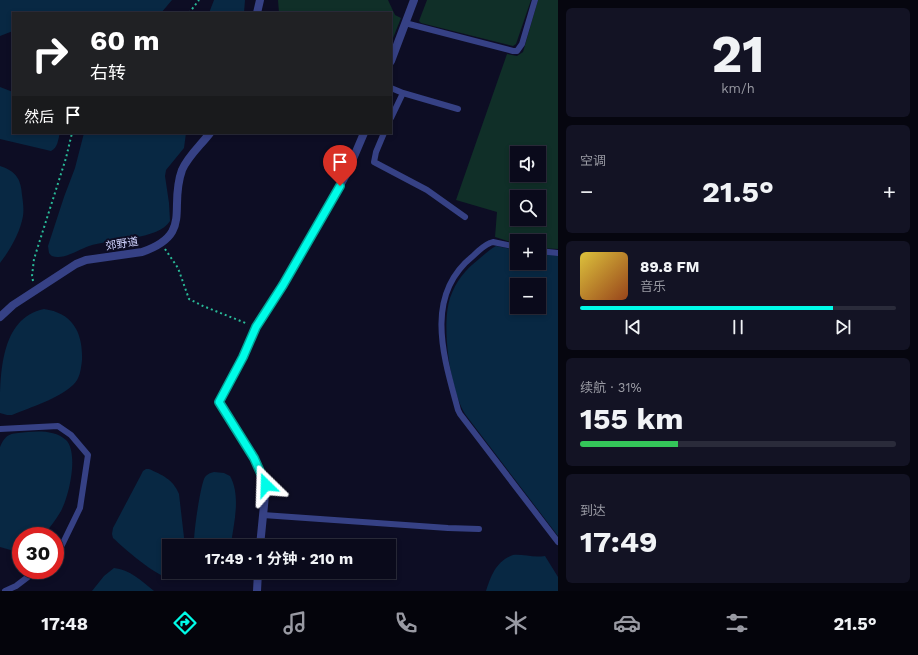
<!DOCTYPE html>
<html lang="zh">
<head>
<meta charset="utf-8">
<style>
	:root { --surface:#0a0a1b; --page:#131324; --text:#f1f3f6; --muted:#999aa3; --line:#2a2b3a; --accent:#00fce8 }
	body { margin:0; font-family:"Work Sans","Noto Sans SC",sans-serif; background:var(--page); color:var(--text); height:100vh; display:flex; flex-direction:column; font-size:15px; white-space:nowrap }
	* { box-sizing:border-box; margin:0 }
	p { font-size:13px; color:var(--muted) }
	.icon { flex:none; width:22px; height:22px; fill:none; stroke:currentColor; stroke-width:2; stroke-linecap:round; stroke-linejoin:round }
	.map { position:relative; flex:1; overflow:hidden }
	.drawer { display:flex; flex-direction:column; gap:8px; padding:8px; background:#06060f; width:360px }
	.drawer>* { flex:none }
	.banner { position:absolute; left:12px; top:12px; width:380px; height:122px; border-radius:0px; box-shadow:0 2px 6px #0003,0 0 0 1px var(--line); background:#202124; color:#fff; overflow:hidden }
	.fabs { position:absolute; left:510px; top:146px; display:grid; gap:8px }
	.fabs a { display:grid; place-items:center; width:36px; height:36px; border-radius:0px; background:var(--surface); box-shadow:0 2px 6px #0003,0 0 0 1px var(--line); font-size:20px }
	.speed { position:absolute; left:12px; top:527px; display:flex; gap:8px; font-size:20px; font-weight:700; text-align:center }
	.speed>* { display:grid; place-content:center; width:52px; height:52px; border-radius:50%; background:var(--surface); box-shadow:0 2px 6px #0003,0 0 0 1px var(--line); line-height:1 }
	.speed .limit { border:6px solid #d22; background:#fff; color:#111 }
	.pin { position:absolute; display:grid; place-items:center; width:34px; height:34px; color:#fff; margin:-41px -17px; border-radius:50% 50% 50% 0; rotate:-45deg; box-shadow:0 0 4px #0007 }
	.pin .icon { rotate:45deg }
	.me { position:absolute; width:44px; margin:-22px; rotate:338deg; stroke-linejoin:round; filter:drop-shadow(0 0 3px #0008) }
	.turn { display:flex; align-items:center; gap:14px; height:84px; padding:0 12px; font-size:18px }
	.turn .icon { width:52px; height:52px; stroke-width:2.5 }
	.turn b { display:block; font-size:28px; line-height:34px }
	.then { display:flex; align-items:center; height:38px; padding:0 12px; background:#0003; gap:8px; font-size:15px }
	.big { font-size:30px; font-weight:700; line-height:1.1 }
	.drawer .tile { flex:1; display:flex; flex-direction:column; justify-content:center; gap:6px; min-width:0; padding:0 14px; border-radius:6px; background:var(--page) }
	.drawer .dial { align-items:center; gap:0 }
	.dial b { font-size:52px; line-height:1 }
	.song { display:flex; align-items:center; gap:12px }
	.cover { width:48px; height:48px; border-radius:6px; background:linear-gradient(135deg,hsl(50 70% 55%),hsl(20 70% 35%)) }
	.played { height:4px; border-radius:2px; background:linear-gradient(90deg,var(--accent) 80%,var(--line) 80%) }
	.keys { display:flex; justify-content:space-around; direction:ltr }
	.heat { display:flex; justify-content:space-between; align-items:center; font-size:22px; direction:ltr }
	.charge { height:6px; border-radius:3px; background:linear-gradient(90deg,#34c759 31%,var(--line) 0) }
	.trip { position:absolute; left:162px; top:539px; width:234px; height:40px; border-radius:0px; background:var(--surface); box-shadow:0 2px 6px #0003,0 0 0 1px var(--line); font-weight:700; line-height:40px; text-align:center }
	.dock { display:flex; height:64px; justify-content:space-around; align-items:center; background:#04040b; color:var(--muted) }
	.dock .icon { width:28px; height:28px }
	.dock .selected { color:var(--accent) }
	.dock b { font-size:18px; color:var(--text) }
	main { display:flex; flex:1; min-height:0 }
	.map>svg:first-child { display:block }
	.green { fill:#102f28; fill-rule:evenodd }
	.water { fill:#082843; fill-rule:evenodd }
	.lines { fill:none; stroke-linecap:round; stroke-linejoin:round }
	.path { stroke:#29ba98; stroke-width:2; stroke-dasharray:2 3; stroke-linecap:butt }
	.lane { stroke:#364185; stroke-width:6 }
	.street { stroke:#364185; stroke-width:8 }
	.route-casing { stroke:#00a497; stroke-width:10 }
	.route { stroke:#00fce8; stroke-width:7 }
	.labels { text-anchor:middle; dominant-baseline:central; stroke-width:4; stroke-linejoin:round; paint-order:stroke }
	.street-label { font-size:11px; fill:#d1d4ff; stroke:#0d0d24 }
</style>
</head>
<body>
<main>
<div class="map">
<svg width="558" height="591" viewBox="0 0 558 591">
	<rect width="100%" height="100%" fill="#0d0d24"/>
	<path class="green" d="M278 0H388L395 15 401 18 391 43V13H279Z
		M427 0H531L516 44 513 46 421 23 419 21Z
		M538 0H558V249L539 248V241H517V244L495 237 497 212 456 200 507 54 517 56 523 52ZM517 153H539V175H517ZM517 197H539V219H517Z"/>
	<path class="water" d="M0 0H172L161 13H13V31L0 36Z
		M214 0H245L244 13H209Z
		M0 87 13 92V133H60C58 139 58 148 51 151L0 139Z
		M84 133H186L184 148 166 170 165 176 169 203 170 221C159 240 109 239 89 246 80 249 66 258 57 257 53 257 51 256 49 253L48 246 64 197 75 168Z
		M0 166C16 171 21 179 22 195 23 202 24 209 23 216 20 233 10 250 0 263Z
		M496 246 517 250V263H539V253L558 256V536L465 414C450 389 441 326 450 298 456 281 465 270 479 259 484 255 490 249 496 246ZM517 285H539V307H517Z
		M44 309C73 313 83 333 82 360 81 369 80 379 73 385 58 399 31 407 12 415H7L0 413C0 375 0 318 44 309Z
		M28 432C41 431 56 431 66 440 79 453 69 497 61 511 56 520 49 528 43 536H21V553L0 547V447C7 431 13 434 28 432Z
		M146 469H149C162 475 173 479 179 494L185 546H169V572H179C178 575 176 578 173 578 160 581 123 547 113 538L112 534 113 528 141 475 143 471Z
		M214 472 224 473 230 476C241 496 234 522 231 544L230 546H194C193 535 200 489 204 479 206 475 209 473 214 472Z
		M513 555C523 554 533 558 545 556L558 577V591H486C491 576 496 561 513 555Z
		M114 568C129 569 143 582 154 591H92L104 576Z"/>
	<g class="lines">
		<path class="path" d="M189 13 199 0
			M165 249 178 268 189 299 203 306 248 324
			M33 281 32 276 34 259 66 158 72 133"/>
		<path class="lane" d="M405 23 513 51H517L522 44 535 0
			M391 88 403 93 391 118
			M403 93 458 109
			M384 133 376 152 374 162 427 190 465 217
			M517 247 493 242 490 243C483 246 478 251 473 256 423 296 444 358 458 410L460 414 558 542
			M539 251 558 253
			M0 429 58 426 71 435 88 455 80 508 62 545 55 554
			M263 515 448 528 479 529
			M5 591 16 586 37 570"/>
		<path class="street" d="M257 13 260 0
			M391 61 414 0
			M0 317 13 305 76 264 86 260 142 252C194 234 168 208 182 170 188 156 201 145 210 133
			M260 546 266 485 254 458 219 402 243 357 256 327 283 285 347 173 364 133
			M257 591 258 572"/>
	</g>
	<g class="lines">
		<g class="route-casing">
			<path id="route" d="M266 485 254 458 219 402 243 357 256 327 283 285 340 186"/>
		</g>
		<use href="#route" class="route"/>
	</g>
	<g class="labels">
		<g class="street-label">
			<text transform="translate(122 244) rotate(-9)">郊野道</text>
		</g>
	</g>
</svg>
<div class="fabs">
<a><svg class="icon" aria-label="sound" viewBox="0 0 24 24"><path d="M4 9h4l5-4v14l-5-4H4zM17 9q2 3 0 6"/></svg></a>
<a><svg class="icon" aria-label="search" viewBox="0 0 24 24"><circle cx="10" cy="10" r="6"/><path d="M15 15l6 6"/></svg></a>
<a>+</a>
<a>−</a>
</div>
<div class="speed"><div class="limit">30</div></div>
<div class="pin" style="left:340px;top:186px;background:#d93025"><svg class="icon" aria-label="arrive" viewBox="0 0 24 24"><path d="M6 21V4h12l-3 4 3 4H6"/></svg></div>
<svg class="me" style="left:266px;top:485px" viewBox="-20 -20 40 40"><path d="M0-17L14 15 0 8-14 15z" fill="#00fce8" stroke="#fff" stroke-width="4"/></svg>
<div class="trip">17:49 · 1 分钟 · 210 m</div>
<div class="banner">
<div class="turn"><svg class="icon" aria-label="right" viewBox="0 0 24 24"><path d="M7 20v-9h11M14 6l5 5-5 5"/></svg><div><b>60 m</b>右转</div></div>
<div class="then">然后<svg class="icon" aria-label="arrive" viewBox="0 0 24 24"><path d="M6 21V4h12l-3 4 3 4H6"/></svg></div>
</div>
</div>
<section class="drawer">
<div class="tile dial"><b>21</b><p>km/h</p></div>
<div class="tile"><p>空调</p>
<div class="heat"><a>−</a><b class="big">21.5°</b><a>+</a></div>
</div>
<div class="tile">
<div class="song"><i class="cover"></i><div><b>89.8 FM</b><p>音乐</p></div></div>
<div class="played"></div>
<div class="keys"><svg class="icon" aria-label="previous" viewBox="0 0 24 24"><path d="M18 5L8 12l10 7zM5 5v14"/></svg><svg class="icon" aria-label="pause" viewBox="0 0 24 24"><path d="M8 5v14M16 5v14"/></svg><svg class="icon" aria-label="next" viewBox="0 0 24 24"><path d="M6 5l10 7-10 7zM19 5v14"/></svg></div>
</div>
<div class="tile"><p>续航 · 31%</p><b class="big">155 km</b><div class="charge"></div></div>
<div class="tile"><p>到达</p><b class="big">17:49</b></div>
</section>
</main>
<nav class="dock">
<b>17:48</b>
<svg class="icon selected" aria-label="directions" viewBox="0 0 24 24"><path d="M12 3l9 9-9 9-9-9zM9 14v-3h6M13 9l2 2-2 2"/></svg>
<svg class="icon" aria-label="music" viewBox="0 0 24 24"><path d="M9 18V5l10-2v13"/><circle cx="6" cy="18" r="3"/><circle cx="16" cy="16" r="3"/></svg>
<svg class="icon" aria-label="phone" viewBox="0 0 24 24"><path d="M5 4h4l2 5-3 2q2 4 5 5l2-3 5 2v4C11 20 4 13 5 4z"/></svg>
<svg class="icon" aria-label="climate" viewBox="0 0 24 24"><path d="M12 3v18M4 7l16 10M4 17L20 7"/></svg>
<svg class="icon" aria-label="car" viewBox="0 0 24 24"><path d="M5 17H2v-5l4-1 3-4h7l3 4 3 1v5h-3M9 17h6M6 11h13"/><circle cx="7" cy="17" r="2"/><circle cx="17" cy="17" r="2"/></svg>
<svg class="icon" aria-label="filters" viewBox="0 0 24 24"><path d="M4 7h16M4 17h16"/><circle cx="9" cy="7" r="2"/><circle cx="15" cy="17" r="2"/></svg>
<b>21.5°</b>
</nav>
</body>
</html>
